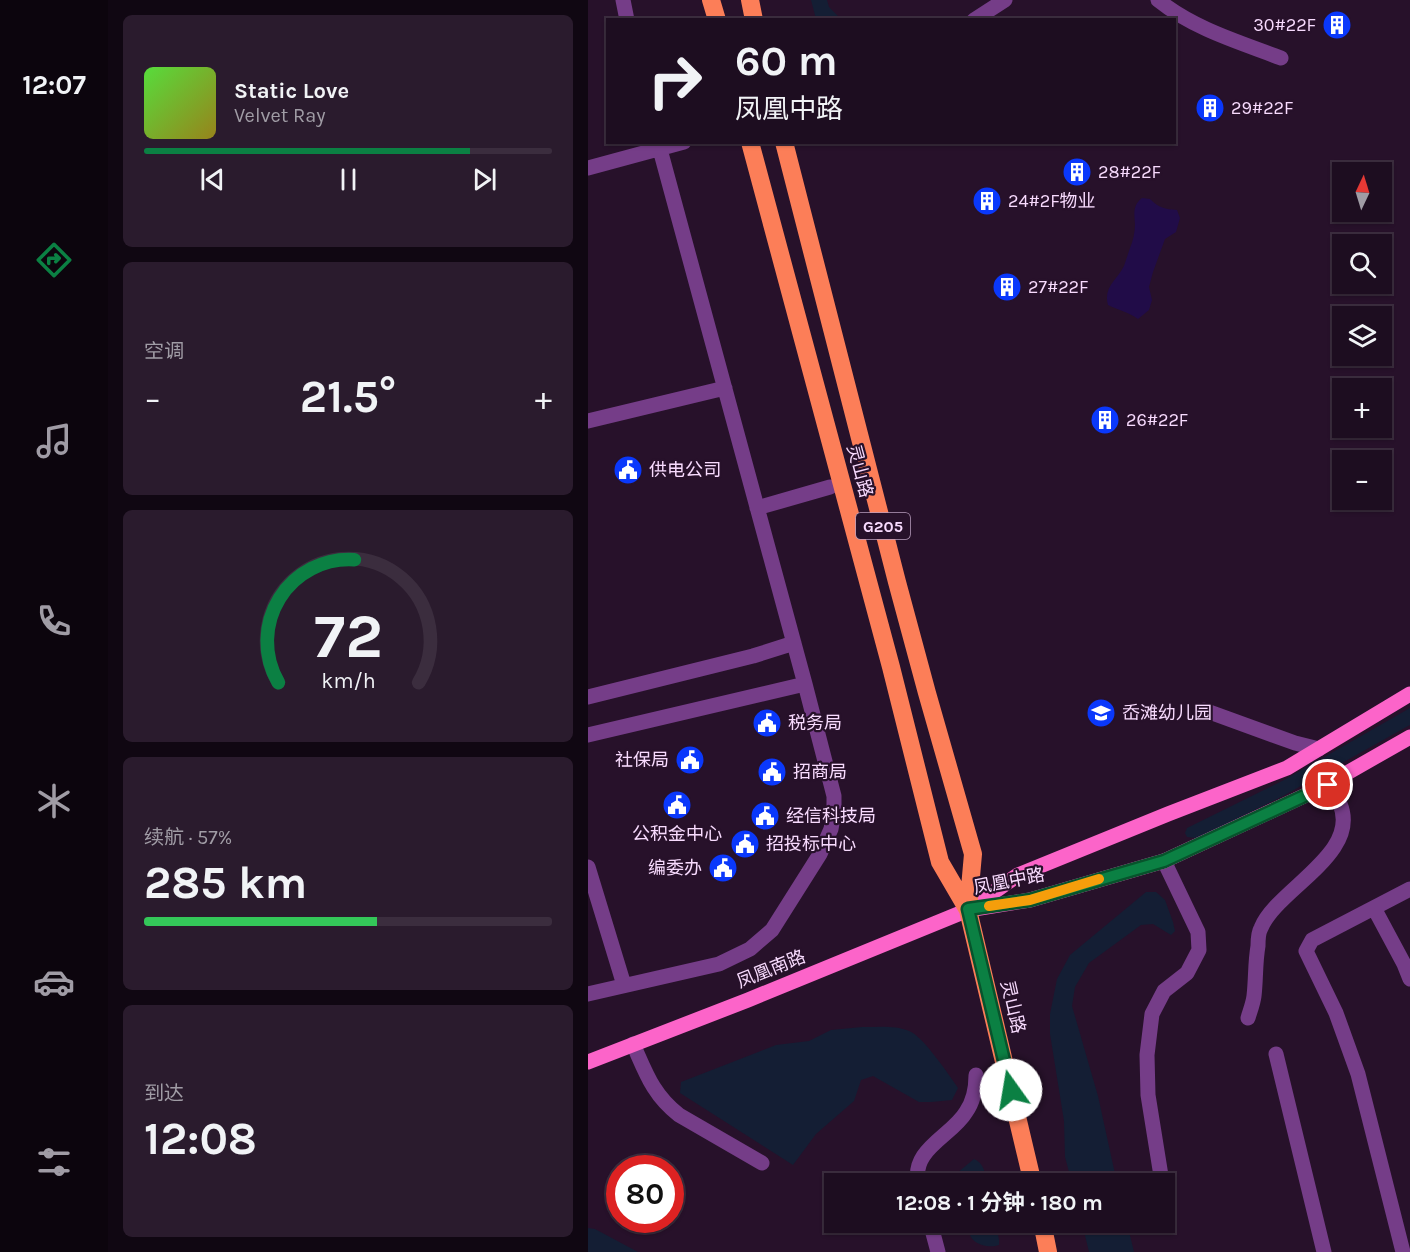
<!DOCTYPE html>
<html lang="zh">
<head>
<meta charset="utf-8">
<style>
	:root { --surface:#1d0d20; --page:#2a1b2d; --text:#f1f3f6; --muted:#a09ca5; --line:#3b2d3e; --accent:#0b8043 }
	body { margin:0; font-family:Karla,"Noto Sans SC",sans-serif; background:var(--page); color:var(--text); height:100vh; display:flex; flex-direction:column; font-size:22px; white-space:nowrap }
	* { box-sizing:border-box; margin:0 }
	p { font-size:20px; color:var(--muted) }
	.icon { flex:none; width:33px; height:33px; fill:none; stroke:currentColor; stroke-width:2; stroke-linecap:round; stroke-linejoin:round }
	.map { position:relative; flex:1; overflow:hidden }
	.details { display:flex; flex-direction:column; gap:15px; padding:15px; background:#100712; width:480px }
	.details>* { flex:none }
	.guide { position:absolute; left:18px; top:18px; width:570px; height:126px; border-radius:0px; box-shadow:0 2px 4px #0004,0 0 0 2px var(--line); background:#1d0d20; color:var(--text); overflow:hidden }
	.needle { width:39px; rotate:4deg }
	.buttons { position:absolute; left:744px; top:162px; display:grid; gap:12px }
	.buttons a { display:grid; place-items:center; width:60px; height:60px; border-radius:0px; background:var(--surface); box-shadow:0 2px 4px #0004,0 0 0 2px var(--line); font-size:30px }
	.speed { position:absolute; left:18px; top:1155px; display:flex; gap:12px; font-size:30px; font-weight:700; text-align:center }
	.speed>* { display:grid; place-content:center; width:78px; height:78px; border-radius:50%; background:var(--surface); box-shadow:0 2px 4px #0004,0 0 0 2px var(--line); line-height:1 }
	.speed .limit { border:9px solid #d22; background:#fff; color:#111 }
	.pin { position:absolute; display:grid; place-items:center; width:51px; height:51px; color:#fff; margin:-26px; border:3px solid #fff; border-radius:50%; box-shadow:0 2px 6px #0007 }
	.me { position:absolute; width:66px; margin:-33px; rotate:347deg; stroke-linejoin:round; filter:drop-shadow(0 0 4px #0008) }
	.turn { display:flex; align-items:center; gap:21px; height:126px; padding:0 30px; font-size:27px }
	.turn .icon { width:78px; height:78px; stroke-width:2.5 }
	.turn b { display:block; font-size:42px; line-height:51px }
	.big { font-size:45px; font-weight:700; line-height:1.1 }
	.details .tile { flex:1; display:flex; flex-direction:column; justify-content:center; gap:9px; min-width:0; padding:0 21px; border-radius:9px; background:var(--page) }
	.details .dial { align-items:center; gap:0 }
	.dial svg { height:156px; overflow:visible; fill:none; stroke:var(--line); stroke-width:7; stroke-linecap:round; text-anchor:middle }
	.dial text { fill:var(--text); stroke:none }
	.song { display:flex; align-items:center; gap:18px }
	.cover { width:72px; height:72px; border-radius:9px; background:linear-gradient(135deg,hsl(110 70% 55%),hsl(50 70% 35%)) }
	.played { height:6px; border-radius:3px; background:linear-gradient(90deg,var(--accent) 80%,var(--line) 80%) }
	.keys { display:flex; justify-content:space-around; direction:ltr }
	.heat { display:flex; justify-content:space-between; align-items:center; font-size:33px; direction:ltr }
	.charge { height:9px; border-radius:4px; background:linear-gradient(90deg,#34c759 57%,var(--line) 0) }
	.trip { position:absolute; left:236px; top:1173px; width:351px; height:60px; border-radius:0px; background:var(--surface); box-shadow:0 2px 4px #0004,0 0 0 2px var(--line); font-weight:700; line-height:60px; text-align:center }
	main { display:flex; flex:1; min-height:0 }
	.tab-bar { display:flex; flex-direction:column; width:108px; justify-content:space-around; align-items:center; background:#0c050d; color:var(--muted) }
	.tab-bar .icon { width:42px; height:42px }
	.tab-bar .on { color:var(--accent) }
	.tab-bar b { font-size:27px; color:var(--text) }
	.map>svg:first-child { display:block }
	.green { fill:#141e34 }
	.water { fill:#210c48 }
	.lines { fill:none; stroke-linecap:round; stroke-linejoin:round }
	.minor { stroke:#753d88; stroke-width:15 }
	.major { stroke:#fc64c9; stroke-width:15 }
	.highway { stroke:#fc7e58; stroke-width:18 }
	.route-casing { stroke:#07532c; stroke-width:15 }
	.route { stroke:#0b8043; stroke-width:10 }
	.slow { stroke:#f59e0b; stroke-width:10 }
	.labels { text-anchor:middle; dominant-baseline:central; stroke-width:4.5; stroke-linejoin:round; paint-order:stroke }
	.shield { fill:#27112a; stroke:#b99ebe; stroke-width:1.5 }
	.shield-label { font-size:16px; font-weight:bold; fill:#f8dbfe }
	.poi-label { font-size:18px; fill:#f8dbfe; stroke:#27112a; text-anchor:start }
	.street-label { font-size:18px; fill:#f8dbfe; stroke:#27112a }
</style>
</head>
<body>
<main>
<nav class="tab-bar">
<b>12:07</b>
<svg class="icon on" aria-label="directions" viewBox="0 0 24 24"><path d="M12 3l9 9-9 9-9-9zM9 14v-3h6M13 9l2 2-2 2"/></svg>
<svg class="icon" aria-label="music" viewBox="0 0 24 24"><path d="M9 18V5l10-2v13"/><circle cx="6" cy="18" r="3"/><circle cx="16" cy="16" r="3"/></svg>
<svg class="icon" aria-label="phone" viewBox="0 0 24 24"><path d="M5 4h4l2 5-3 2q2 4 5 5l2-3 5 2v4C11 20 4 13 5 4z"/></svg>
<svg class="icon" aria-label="climate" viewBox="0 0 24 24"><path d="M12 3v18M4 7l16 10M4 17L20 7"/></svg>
<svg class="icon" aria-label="car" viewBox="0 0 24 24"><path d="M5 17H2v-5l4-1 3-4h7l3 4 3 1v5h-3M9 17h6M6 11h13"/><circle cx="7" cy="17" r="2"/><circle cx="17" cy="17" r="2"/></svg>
<svg class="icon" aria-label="filters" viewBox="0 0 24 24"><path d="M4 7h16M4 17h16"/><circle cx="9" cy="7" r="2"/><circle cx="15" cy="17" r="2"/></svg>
</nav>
<section class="details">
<div class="tile">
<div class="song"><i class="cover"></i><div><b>Static Love</b><p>Velvet Ray</p></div></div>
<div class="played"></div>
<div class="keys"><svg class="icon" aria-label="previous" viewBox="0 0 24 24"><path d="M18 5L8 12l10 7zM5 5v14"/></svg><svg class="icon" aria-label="pause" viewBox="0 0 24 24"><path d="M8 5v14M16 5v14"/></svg><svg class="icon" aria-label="next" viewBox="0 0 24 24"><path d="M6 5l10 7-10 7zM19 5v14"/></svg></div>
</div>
<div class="tile"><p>空调</p>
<div class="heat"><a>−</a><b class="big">21.5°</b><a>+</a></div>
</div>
<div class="tile dial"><svg viewBox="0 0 100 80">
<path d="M14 69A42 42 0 1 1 86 69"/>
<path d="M14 69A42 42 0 0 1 53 6" stroke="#0b8043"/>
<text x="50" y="56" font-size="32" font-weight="700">72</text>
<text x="50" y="72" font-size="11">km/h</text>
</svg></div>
<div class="tile"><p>续航 · 57%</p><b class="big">285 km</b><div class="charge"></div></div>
<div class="tile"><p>到达</p><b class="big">12:08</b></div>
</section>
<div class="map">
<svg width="822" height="1252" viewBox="0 0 822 1252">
	<rect width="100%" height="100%" fill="#27112a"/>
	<path class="green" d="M223 0H239L241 7 253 19H228Z
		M822 708V725L695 796 618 834 608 838 599 837 597 833 599 828 696 780Z
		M558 892H568L577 900 585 922 587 931 583 935 565 924 553 925 501 963 487 987 484 1006 510 1096 529 1183H484L477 1157 476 1121 462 1034V1014L469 979 482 955Z
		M274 1027C290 1027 307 1025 321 1031 334 1035 361 1075 370 1088L364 1100 343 1102H331L285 1076 273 1080 266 1101 228 1134 205 1165 92 1093 93 1082 188 1045 221 1041 243 1030Z
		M386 1159C396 1163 397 1173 399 1183H371L369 1173Z
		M380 1223H408L411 1240V1245C403 1248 388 1246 383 1237 381 1234 381 1227 380 1223Z
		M494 1223H539L546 1252H501Z
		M0 1228 7 1229 50 1252H0Z"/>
	<path class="water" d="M554 198 562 199C571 208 577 209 589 210L592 218 588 232 577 239 565 272 561 287 564 300 561 310 550 319C540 312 530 310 520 305 515 287 529 280 536 266 538 260 540 254 542 248 545 241 547 232 547 224 546 213 545 205 554 198Z"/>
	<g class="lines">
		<path class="minor" d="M35 0 39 20
			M570 0C606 29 651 42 693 58
			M386 20 417 0
			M0 168 96 142
			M0 421 137 388
			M169 508 242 487
			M0 697 165 656 206 643
			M616 710 707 743 731 749
			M0 735 217 684
			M0 867 36 985
			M786 908 816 964 822 979
			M0 994 131 964 162 949 184 930 232 854 243 829 246 812V796L217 684 70 142
			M660 1018C662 1011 665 1004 666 996 668 979 667 963 670 946 670 940 670 933 673 928 689 889 773 854 752 804 750 797 743 791 739 785
			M45 1044C58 1073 65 1095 91 1115L174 1163
			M688 1054 736 1252
			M574 1182 560 1095 559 1055 564 1014 576 991 599 973 611 950 610 932 576 861
			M331 1184C321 1150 364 1136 378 1112 385 1102 388 1087 388 1075
			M342 1222 350 1252
			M815 1252 770 1074 748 1013 718 951 724 940 822 889"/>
		<path class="major" d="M386 909 442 900 576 861 731 789 822 737
			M0 1062 160 1000 380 910 430 875 580 814 699 768 822 694"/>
		<path class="highway" d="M123 0 129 20
			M162 0 166 20
			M162 142 303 667 352 862 380 910 445 1184
			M196 142 309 582 339 693 385 854 380 910
			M454 1222 460 1252"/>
	</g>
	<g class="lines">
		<g class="route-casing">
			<path id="route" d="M423 1090 380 909 442 900 576 861 740 785"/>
		</g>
		<use href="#route" class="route"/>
		<path class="slow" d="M401 906 442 900 511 879"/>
	</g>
	<defs>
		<g id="building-disc" transform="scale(1.5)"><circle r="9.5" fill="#0a38fb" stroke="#27112a"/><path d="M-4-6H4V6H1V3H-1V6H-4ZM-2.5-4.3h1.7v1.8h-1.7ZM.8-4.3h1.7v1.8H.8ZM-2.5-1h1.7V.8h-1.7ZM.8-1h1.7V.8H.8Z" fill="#fff"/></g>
		<g id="civic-disc" transform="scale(1.5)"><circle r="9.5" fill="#0a38fb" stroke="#27112a"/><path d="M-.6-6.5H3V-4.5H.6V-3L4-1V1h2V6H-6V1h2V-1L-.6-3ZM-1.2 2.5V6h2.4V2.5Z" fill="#fff"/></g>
		<g id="school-disc" transform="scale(1.5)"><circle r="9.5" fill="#0a38fb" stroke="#27112a"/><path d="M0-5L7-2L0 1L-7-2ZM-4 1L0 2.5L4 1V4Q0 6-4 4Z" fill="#fff"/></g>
	</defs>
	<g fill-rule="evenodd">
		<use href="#building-disc" x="749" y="25"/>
		<use href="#building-disc" x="622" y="108"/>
		<use href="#building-disc" x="489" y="172"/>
		<use href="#building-disc" x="399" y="201"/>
		<use href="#building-disc" x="419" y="287"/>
		<use href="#building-disc" x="517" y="420"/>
		<use href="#civic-disc" x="40" y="470"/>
		<use href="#school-disc" x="513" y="713"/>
		<use href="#civic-disc" x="179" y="723"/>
		<use href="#civic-disc" x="102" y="760"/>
		<use href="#civic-disc" x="184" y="772"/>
		<use href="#civic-disc" x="89" y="805"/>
		<use href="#civic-disc" x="177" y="816"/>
		<use href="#civic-disc" x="157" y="844"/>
		<use href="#civic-disc" x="135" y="868"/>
	</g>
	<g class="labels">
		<rect class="shield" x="268" y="513" width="54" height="26" rx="4.5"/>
		<g class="shield-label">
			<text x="295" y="526">G205</text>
		</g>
		<g class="poi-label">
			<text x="728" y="25" text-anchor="end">30#22F</text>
			<text x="643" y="108">29#22F</text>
			<text x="510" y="172">28#22F</text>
			<text x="420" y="201">24#2F物业</text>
			<text x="440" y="287">27#22F</text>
			<text x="538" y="420">26#22F</text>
			<text x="61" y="470">供电公司</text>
			<text x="534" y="713">岙滩幼儿园</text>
			<text x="200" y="723">税务局</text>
			<text x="81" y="760" text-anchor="end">社保局</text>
			<text x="205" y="772">招商局</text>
			<text x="198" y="816">经信科技局</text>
			<text x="89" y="834" text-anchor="middle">公积金中心</text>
			<text x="178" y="844">招投标中心</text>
			<text x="114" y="868" text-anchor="end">编委办</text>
		</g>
		<g class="street-label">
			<text transform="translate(272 471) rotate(75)">灵山路</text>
			<text transform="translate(421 881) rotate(-11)">凤凰中路</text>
			<text transform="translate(183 969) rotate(-22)">凤凰南路</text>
			<text transform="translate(425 1007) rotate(77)">灵山路</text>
		</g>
	</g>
</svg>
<div class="buttons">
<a><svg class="needle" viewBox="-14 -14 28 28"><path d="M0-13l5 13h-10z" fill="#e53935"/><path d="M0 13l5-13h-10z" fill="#a09ca5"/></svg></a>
<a><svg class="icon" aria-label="search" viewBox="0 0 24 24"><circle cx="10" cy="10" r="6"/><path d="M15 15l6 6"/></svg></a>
<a><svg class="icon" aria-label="layers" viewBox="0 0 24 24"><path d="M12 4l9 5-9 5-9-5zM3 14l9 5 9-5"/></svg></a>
<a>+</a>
<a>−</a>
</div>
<div class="speed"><div class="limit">80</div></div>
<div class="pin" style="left:740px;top:785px;background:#d93025"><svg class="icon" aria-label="arrive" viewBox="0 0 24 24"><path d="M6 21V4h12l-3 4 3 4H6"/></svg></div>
<svg class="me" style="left:423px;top:1090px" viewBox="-20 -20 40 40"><circle r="19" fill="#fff"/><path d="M0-13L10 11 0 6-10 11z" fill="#0b8043"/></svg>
<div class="trip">12:08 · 1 分钟 · 180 m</div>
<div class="guide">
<div class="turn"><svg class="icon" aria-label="right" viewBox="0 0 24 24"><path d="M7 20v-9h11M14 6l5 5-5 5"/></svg><div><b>60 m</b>凤凰中路</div></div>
</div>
</div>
</main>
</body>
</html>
